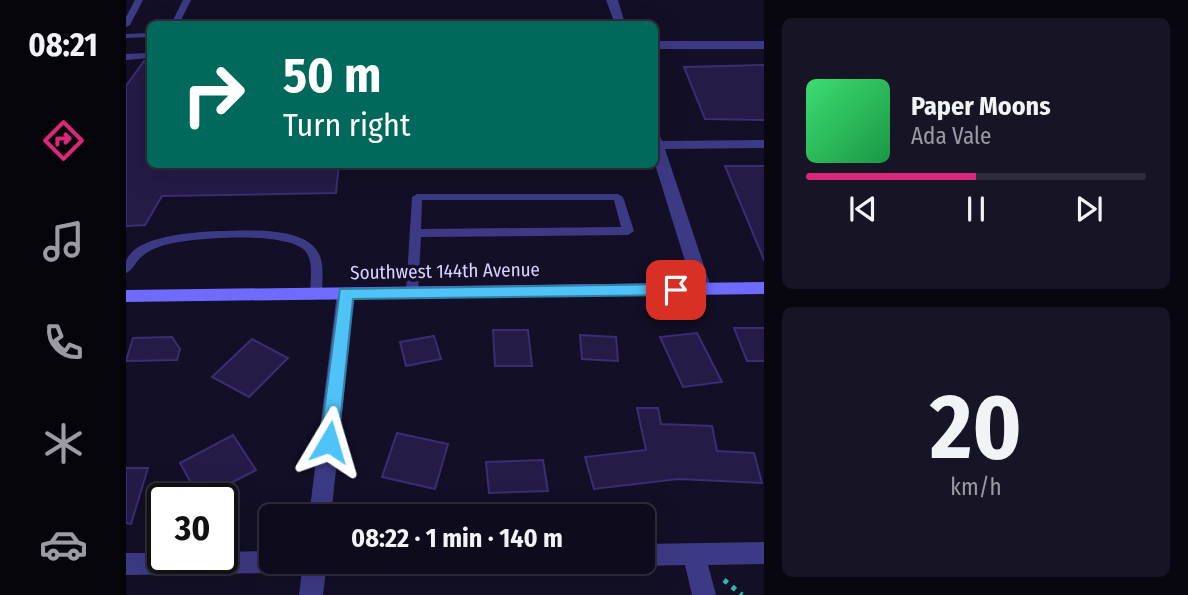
<!DOCTYPE html>
<html lang="en">
<head>
<meta charset="utf-8">
<style>
	:root { --surface:#0e0b1c; --page:#171425; --text:#f1f3f6; --muted:#9b9ba3; --line:#2e2b3b; --accent:#db2777 }
	body { margin:0; font-family:"Fira Sans Condensed",sans-serif; background:var(--page); color:var(--text); height:100vh; display:flex; flex-direction:column; font-size:26px; white-space:nowrap }
	* { box-sizing:border-box; margin:0 }
	p { font-size:23px; color:var(--muted) }
	.icon { flex:none; width:38px; height:38px; fill:none; stroke:currentColor; stroke-width:2; stroke-linecap:round; stroke-linejoin:round }
	.map { position:relative; flex:1; overflow:hidden }
	.sheet { display:flex; flex-direction:column; gap:18px; padding:18px; background:#08060f; width:424px }
	.sheet>* { flex:none }
	.top-card { position:absolute; left:21px; top:21px; width:511px; height:147px; border-radius:10px; box-shadow:0 7px 28px #0002,0 0 0 2px var(--line); background:#00695c; color:#fff; overflow:hidden }
	.speed { position:absolute; left:21px; top:483px; display:flex; gap:14px; font-size:35px; font-weight:700; text-align:center }
	.speed>* { display:grid; place-content:center; width:91px; height:91px; border-radius:50%; background:var(--surface); box-shadow:0 7px 28px #0002,0 0 0 2px var(--line); line-height:1 }
	.speed .limit { border:4px solid #111; border-radius:10px; background:#fff; color:#111 }
	.pin { position:absolute; display:grid; place-items:center; width:60px; height:60px; color:#fff; margin:-30px; border-radius:14px; box-shadow:0 4px 10px #0006 }
	.me { position:absolute; width:77px; margin:-38px; rotate:7deg; stroke-linejoin:round; filter:drop-shadow(0 0 5px #0008) }
	.turn { display:flex; align-items:center; gap:24px; height:147px; padding:0 21px; font-size:32px }
	.turn .icon { width:91px; height:91px; stroke-width:2.5 }
	.turn b { display:block; font-size:49px; line-height:60px }
	.sheet .card { flex:1; display:flex; flex-direction:column; justify-content:center; gap:10px; min-width:0; padding:0 24px; border-radius:10px; background:var(--page) }
	.sheet .dial { align-items:center; gap:0 }
	.dial b { font-size:91px; line-height:1 }
	.song { display:flex; align-items:center; gap:21px }
	.cover { width:84px; height:84px; border-radius:10px; background:linear-gradient(135deg,hsl(140 70% 55%),hsl(140 70% 35%)) }
	.played { height:7px; border-radius:4px; background:linear-gradient(90deg,var(--accent) 50%,var(--line) 50%) }
	.keys { display:flex; justify-content:space-around; direction:ltr }
	.trip { position:absolute; left:133px; top:504px; width:396px; height:70px; border-radius:10px; background:var(--surface); box-shadow:0 7px 28px #0002,0 0 0 2px var(--line); font-weight:700; line-height:70px; text-align:center }
	main { display:flex; flex:1; min-height:0 }
	.tab-bar { display:flex; flex-direction:column; width:126px; justify-content:space-around; align-items:center; background:#06040b; color:var(--muted) }
	.tab-bar .icon { width:49px; height:49px }
	.tab-bar .active { color:var(--accent) }
	.tab-bar b { font-size:32px; color:var(--text) }
	.map>svg:first-child { display:block }
	.building { fill:#241b47; stroke:#3b2d73; stroke-width:2 }
	.lines { fill:none; stroke-linecap:round; stroke-linejoin:round }
	.path { stroke:#2fb8b0; stroke-width:5; stroke-dasharray:4.5 6; stroke-linecap:butt }
	.lane { fill:#3d3a85; fill-rule:evenodd }
	.street { fill:#3d3a85; fill-rule:evenodd }
	.secondary { fill:#6f6bff; fill-rule:evenodd }
	.route { fill:#4fc3f7; stroke:#337fa1; stroke-width:2 }
	.labels { text-anchor:middle; dominant-baseline:central; stroke-width:7; stroke-linejoin:round; paint-order:stroke }
	.street-label { font-size:19px; fill:#d9d4ff; stroke:#130f26 }
</style>
</head>
<body>
<main>
<nav class="tab-bar">
<b>08:21</b>
<svg class="icon active" aria-label="directions" viewBox="0 0 24 24"><path d="M12 3l9 9-9 9-9-9zM9 14v-3h6M13 9l2 2-2 2"/></svg>
<svg class="icon" aria-label="music" viewBox="0 0 24 24"><path d="M9 18V5l10-2v13"/><circle cx="6" cy="18" r="3"/><circle cx="16" cy="16" r="3"/></svg>
<svg class="icon" aria-label="phone" viewBox="0 0 24 24"><path d="M5 4h4l2 5-3 2q2 4 5 5l2-3 5 2v4C11 20 4 13 5 4z"/></svg>
<svg class="icon" aria-label="climate" viewBox="0 0 24 24"><path d="M12 3v18M4 7l16 10M4 17L20 7"/></svg>
<svg class="icon" aria-label="car" viewBox="0 0 24 24"><path d="M5 17H2v-5l4-1 3-4h7l3 4 3 1v5h-3M9 17h6M6 11h13"/><circle cx="7" cy="17" r="2"/><circle cx="17" cy="17" r="2"/></svg>
</nav>
<div class="map">
<svg width="639" height="595" viewBox="0 0 639 595">
	<rect width="100%" height="100%" fill="#130f26"/>
	<path class="building" d="M24 61V164H213L210 193 36 196 19 225 0 226V86L18 61Z
		M639 65V120L579 119 558 67Z
		M599 166H639V260H638Z
		M608 328H639V361H621Z
		M367 330H402L406 366H369Z
		M571 333 596 382 557 387 534 337Z
		M454 335 490 337 492 361 456 359Z
		M308 336 315 359 280 366 274 342Z
		M46 337 54 349 51 360 0 361 7 338Z
		M126 339 162 358 123 397 86 377Z
		M511 408H532L535 424 586 426 591 451 628 453 636 483 552 479 468 489 459 457 520 450Z
		M271 433 322 444 309 489 256 477Z
		M107 435 130 470 74 499 54 463Z
		M417 460 422 491 363 493 360 462Z
		M0 468H22L5 524 0 523Z"/>
	<g class="lines">
		<path class="path" d="M598 580 616 595"/>
		<path class="lane" d="M9 0H17L4 25 0 27V17Z
			M57 0H65L53 24H45Z
			M24 33V37L0 38V34Z
			M21 53 24 54V58L0 60V54Z
			M291 194H492L497 197 508 231 502 235 295 237 292 293 286 297 280 293 286 197ZM296 200H488L495 227 295 229Z
			M93 231C121 231 181 225 194 256 198 267 196 282 196 294L194 297 190 298 184 294C184 282 188 262 180 252 164 230 57 237 33 247 27 249 19 253 14 258 9 263 7 270 0 273 0 269 0 265 0 262 7 235 71 232 93 231Z"/>
		<path class="street" d="M480 0H492L499 24H489Z
			M528 41H639V49H528Z
			M528 133 533 134 536 141 639 140V148L539 149 586 290 583 294H571L568 290 528 161Z
			M220 287 229 293 205 516H183L211 293Z
			M639 542V564L582 565 590 595H566L559 565 516 566 507 562H516V544Z
			M145 551V562H157L153 570 145 573 0 575V553H37V558H96V552Z
			M177 562H201L197 595H173Z"/>
		<path class="secondary" d="M639 282V294L0 302V290Z"/>
	</g>
	<path class="route" d="M550 284 558 290 550 295 227 299 212 442 210 448 203 450 196 448 194 442 214 289Z"/>
	<g class="labels">
		<g class="street-label">
			<text transform="translate(319 271) rotate(-1)">Southwest 144th Avenue</text>
		</g>
	</g>
</svg>
<div class="speed"><div class="limit">30</div></div>
<div class="pin" style="left:550px;top:290px;background:#d93025"><svg class="icon" aria-label="arrive" viewBox="0 0 24 24"><path d="M6 21V4h12l-3 4 3 4H6"/></svg></div>
<svg class="me" style="left:203px;top:442px" viewBox="-20 -20 40 40"><path d="M0-17L14 15 0 8-14 15z" fill="#4fc3f7" stroke="#fff" stroke-width="4"/></svg>
<div class="trip">08:22 · 1 min · 140 m</div>
<div class="top-card">
<div class="turn"><svg class="icon" aria-label="right" viewBox="0 0 24 24"><path d="M7 20v-9h11M14 6l5 5-5 5"/></svg><div><b>50 m</b>Turn right</div></div>
</div>
</div>
<section class="sheet">
<div class="card">
<div class="song"><i class="cover"></i><div><b>Paper Moons</b><p>Ada Vale</p></div></div>
<div class="played"></div>
<div class="keys"><svg class="icon" aria-label="previous" viewBox="0 0 24 24"><path d="M18 5L8 12l10 7zM5 5v14"/></svg><svg class="icon" aria-label="pause" viewBox="0 0 24 24"><path d="M8 5v14M16 5v14"/></svg><svg class="icon" aria-label="next" viewBox="0 0 24 24"><path d="M6 5l10 7-10 7zM19 5v14"/></svg></div>
</div>
<div class="card dial"><b>20</b><p>km/h</p></div>
</section>
</main>
</body>
</html>
